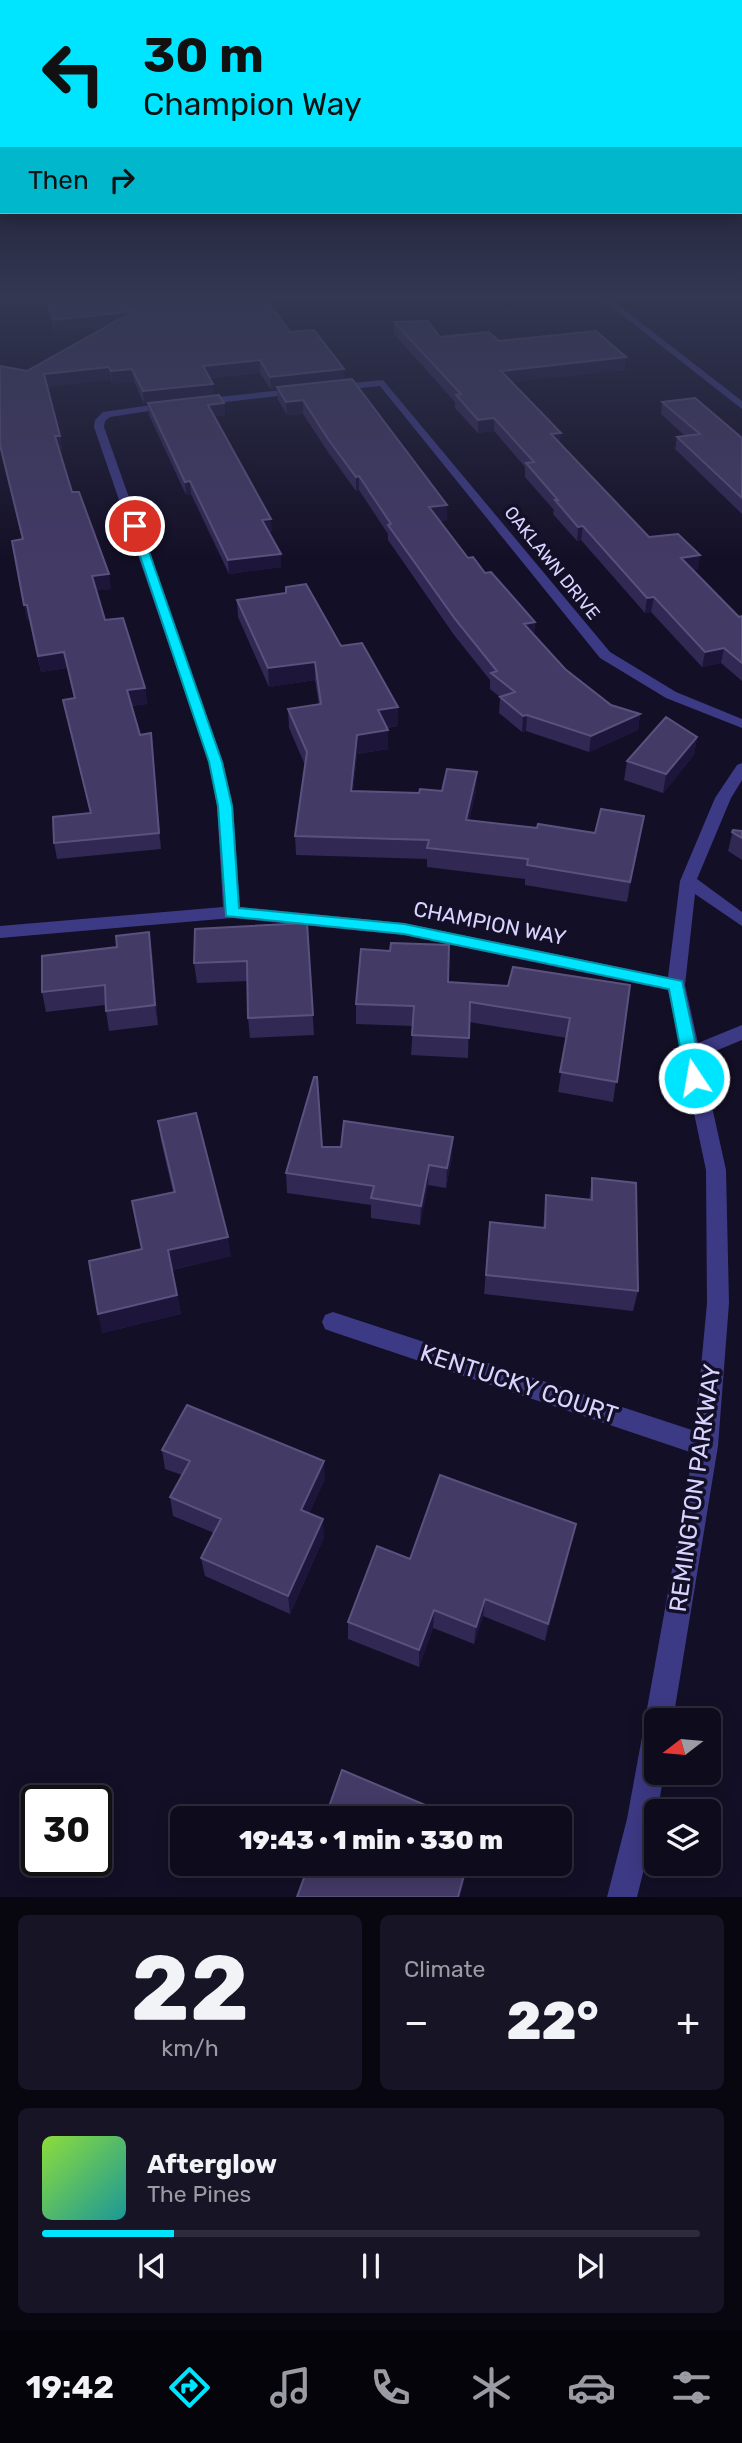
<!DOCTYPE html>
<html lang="en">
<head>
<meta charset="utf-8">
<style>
	:root { --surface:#0e0b1c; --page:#171425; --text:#f1f3f6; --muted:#9b9ba3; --line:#2e2b3b; --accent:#00e5ff }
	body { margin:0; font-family:Rubik,sans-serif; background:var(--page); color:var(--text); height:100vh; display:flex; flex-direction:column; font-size:26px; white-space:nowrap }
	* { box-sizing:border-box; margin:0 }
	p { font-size:23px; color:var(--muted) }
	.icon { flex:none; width:38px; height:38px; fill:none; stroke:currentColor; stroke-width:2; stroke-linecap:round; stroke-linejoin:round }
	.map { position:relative; height:1897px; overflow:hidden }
	.details { display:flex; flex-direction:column; gap:18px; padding:18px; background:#08060f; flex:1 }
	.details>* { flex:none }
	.hud { position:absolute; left:0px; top:0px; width:742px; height:214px; box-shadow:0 4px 18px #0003,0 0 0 2px var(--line); background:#00e5ff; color:#111; overflow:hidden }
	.needle { width:46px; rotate:254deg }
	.fabs { position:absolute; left:644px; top:1708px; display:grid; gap:14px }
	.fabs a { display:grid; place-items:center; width:77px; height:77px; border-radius:10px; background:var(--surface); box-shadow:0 4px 18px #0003,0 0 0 2px var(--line); font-size:35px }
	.speed { position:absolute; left:21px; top:1785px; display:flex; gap:14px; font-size:35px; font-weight:700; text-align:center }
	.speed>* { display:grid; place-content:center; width:91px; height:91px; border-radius:50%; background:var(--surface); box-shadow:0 4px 18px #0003,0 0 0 2px var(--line); line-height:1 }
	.speed .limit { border:4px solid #111; border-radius:10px; background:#fff; color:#111 }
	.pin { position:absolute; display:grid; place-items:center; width:60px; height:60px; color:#fff; margin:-30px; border:4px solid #fff; border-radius:50%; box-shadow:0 2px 7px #0007 }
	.me { position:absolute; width:77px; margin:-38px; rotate:348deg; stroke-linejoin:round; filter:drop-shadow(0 0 5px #0008) }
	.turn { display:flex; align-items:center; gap:24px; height:147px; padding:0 28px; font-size:32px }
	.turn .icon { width:91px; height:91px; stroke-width:2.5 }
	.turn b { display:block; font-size:49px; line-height:60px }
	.then { display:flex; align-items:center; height:66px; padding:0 28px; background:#0003; gap:14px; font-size:26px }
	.big { font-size:52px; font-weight:800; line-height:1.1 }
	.details .card { flex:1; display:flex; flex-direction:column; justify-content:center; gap:10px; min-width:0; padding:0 24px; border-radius:10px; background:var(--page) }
	.details .dial { align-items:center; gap:0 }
	.dial b { font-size:91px; line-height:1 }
	.song { display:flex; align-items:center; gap:21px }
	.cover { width:84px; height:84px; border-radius:10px; background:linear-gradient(135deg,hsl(90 70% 55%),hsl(180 70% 35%)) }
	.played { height:7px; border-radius:4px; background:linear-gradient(90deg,var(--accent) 20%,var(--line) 20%) }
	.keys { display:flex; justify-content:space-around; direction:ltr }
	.heat { display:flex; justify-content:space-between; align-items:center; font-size:38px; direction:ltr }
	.details .tiles { flex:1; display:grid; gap:18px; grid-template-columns:1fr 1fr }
	.card:last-child { grid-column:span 2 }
	.trip { position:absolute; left:170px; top:1806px; width:402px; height:70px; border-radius:10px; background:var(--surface); box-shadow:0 4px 18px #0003,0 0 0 2px var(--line); font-weight:800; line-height:70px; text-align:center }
	.menu { display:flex; height:112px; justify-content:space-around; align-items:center; background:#06040b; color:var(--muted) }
	.menu .icon { width:49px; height:49px }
	.menu .on { color:var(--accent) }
	.menu b { font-size:32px; color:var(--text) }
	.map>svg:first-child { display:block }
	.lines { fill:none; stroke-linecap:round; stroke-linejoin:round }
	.street { fill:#3d3a85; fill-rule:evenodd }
	.wall { fill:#312854 }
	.shaded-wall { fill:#1d163a }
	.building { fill:#433a66; stroke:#5a527e; stroke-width:2 }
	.route { fill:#00e5ff; stroke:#0095a6; stroke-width:2 }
	.labels { text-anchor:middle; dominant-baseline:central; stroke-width:7; stroke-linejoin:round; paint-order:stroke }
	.far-street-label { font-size:18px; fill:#d9d4ff; stroke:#130f26 }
	.street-label { font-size:21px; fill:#d9d4ff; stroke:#130f26 }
	.near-street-label { font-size:24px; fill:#d9d4ff; stroke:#130f26 }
</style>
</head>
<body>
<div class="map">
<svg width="742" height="1897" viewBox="0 0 742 1897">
	<rect width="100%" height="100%" fill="#130f26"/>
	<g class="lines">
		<path class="street" d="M78 294H114L0 306V300Z
			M595 294H604L742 401V409Z
			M383 380 610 652 676 692 742 719V728L666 698 600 658 380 386 332 391 327 388 332 385Z
			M301 388 304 389V393L200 405 195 402 200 399Z
			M172 402 176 403V407L110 417 105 421 104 427 223 762 233 806 240 907 404 923 668 977 680 881 715 798 737 765 742 763V780L731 798 697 879 742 912V926L695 894 685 985 698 1043 742 1025V1040L701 1057 726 1170 729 1303 718 1446 673 1720H656V1773H664L656 1821 637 1897H607L627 1819 642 1737 648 1726 645 1720 693 1453 333 1332 325 1329 322 1322 325 1315 333 1312 695 1431 707 1303 706 1170 668 990 404 935 232 918 0 938V926L223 907 217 806 209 762 94 427 95 420 103 412Z"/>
	</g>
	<path class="wall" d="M44 294 290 332 345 380 447 505V520L440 521 468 558 485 573 535 622 534 634 565 669 611 705 640 714 638 730 589 752 526 731 522 732 499 713 500 697 490 689V680L454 635 388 540V534L359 490 356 491 328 452 303 414 287 415 278 400 277 389 271 390 260 373 210 378 214 396 224 403 225 415 214 416 272 532H269L281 567 229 574 191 494 186 495 149 415 148 404H144L134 381 112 384 111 380 47 387 60 436 62 449H59L72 492 111 589 96 590 105 620 145 688 147 704 132 706 140 735 151 733 161 849 57 859 54 843 90 813 66 715 63 700 74 698 67 668 41 672 29 620H27L12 541 22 539 0 448V366L27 371 107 326 55 332 46 304Z
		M394 322 440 337 499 341 625 370 511 382 560 443 649 537 698 570H693L739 617 742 616V681L721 663 702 667 651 612 645 613 581 540 577 541 553 514 554 510 525 477V467L494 431 478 433 455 408V402L394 334Z
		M662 402 742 438V514L675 449 677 437 685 436 661 414Z
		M237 600 341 646 398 726 387 728 388 749 357 754 353 791 419 793 442 791H476L469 821 595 833 644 816 627 902 525 885V879L427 867V859L296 855 295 836 305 765 289 728 288 709 319 705 315 680 269 687 238 617Z
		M697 737 694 755 663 793 624 780 627 761Z
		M733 830 742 831V860L728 851Z
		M307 923 314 1035 250 1038 248 1018V981L197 983 194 963Z
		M117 947 152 952 158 1025 109 1031 105 1005 46 1012 42 992Z
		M448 982 508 986 630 985 613 1102 558 1092 567 1038 469 1022 468 1058 411 1055 413 1026 356 1024V1004Z
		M158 1121 231 1256 172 1270 181 1314 102 1333 142 1249 173 1192 161 1141Z
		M322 1147 452 1157 446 1188 428 1185 420 1225 371 1218V1205L287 1193 286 1173Z
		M592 1178 638 1291 633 1311 484 1294 490 1222 543 1228 546 1195 589 1200Z
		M162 1450 325 1479 309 1513 324 1537 290 1614 205 1576 201 1558 214 1533 173 1516 170 1497 182 1475 165 1469Z
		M576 1524 572 1542 545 1641 483 1616 474 1644 433 1628 419 1667 348 1639V1622L410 1559Z"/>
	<path class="shaded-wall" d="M374 294H407L374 298Z
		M134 311 135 323 55 332 54 320Z
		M626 357 625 370 500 383 501 371Z
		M260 360V373L204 378 203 366Z
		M109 367 111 380 46 387 44 374Z
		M132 369 134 381 112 384 111 371Z
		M344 369 345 382 277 387V389L271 390 270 377Z
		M213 384 214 396 144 404 143 391Z
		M303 400V414L287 415 286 402Z
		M224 403 225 415 209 417 208 405Z
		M494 418V431L478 433V420Z
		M561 433 560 446 551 434Z
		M55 436H60L62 449 57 450Z
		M359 476V490L356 491V477Z
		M190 481 191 494 186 495 185 482Z
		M447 505V520L429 522V507Z
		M271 519 272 532 263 533 262 520Z
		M583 526 581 540 577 541 578 527Z
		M281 554V567L229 574 228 560Z
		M700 555 698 570 679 572 681 558Z
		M109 574 111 589 94 591 92 576Z
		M654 597 651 612 645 613 647 598Z
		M24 605H27L29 620H27Z
		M535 622 533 638 524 624Z
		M724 648 721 663 702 667 705 652Z
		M64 652 67 668 41 672 38 656Z
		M315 662V680L269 687 268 668Z
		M145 688 147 704 129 706 127 690Z
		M398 707V726L378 729V710Z
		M640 714 638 730 589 752 591 736Z
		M527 715 526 731 522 732 523 716Z
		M388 730V749L357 754 351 810V791L357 735Z
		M151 733 153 749 161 849 159 833Z
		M697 737 694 755 663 793 666 774Z
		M477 772 476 791 465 840 466 820Z
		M644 816 641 835 627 902 630 882Z
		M149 932 152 952 158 1025 155 1005Z
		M453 1137 452 1157 446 1188 447 1168Z
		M429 1165 428 1185 420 1225 421 1206Z
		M228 1237 231 1256 171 1270 168 1250Z
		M177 1295 181 1314 102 1333 98 1314Z
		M324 1461 325 1479 302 1528 301 1510Z
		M323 1519 324 1537 290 1614 288 1596Z
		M576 1524 572 1542 545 1641 548 1624Z
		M485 1599 483 1616 474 1644 476 1627Z
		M434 1610 433 1628 419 1667V1650Z
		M467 1864H469L460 1897H458Z"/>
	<path class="building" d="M45 294H263L290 332 314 330 344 369 270 377 260 360 203 366 213 384 143 391 132 369 111 371 109 367 44 374 60 436H55L72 492H79L109 574 92 576 105 620 123 618 145 688 127 690 140 735 151 733 159 833 54 843 53 817 91 813 63 700 75 698 64 652 38 656 27 605H24L12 541 23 539 0 445V366L27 371 134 311 54 320Z
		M428 321 440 337 489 332 499 341 596 331 626 357 501 371 561 433 551 434 649 537 678 534 700 555 681 558 739 617 742 616V663L724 648 705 652 654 597 647 598 583 526 578 527 555 500H558L526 463 534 462 494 418 478 420 456 395 461 394 394 322Z
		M352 379 447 505 429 507 468 558 473 557 485 573 491 572 535 622 524 624 565 669 611 705 640 714 591 736 527 715 523 716 500 697 515 692 491 673 497 671 455 619 388 525 391 524 359 476 356 477 328 439 303 400 286 402 277 387Z
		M219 395 224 403 208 405 271 519 262 520 281 554 228 560 190 481 185 482 148 403Z
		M695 398 742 438V498L677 437 700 434 662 402Z
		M306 584 341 646 362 643 398 707 378 710 388 730 357 735 351 791 419 793 420 789 442 791 447 769 477 772 466 820 537 828 538 824 595 833 601 809 644 816 630 882 527 865 528 859 427 848 429 840 295 836 307 752 288 709 321 704 315 662 268 668 237 600 286 593V587Z
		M666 717 697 737 666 774 627 761Z
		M733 830 742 831V838L732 832Z
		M307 923 313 1015 248 1018 247 961 194 963 195 929Z
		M149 932 155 1005 106 1011 105 985 42 992V956L117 947 116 936Z
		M391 943 449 945 448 982 508 986 513 967 630 985 617 1082 560 1072 570 1018 470 1002 469 1038 412 1035 414 1006 356 1004 361 949 390 951Z
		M314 1077H317L322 1147H341L344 1121 453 1137 447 1168 429 1165 421 1206 371 1198 374 1186 286 1173Z
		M196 1113 228 1237 168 1250 177 1295 98 1314 89 1261 142 1249 132 1201 175 1192 158 1121Z
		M592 1178 636 1183 638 1291 486 1275 490 1222 545 1228 546 1195 592 1200Z
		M187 1405 324 1461 301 1510 323 1519 288 1596 201 1558 221 1519 170 1497 190 1461 162 1450Z
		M440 1475 576 1524 548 1624 485 1599 476 1627 434 1610 419 1650 348 1622 377 1546 410 1559Z
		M342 1770 456 1818H325Z
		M309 1864H467L458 1897H297Z"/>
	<linearGradient id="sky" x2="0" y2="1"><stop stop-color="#0a0815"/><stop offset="0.53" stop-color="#333752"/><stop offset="1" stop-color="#333752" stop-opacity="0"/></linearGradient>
	<rect width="742" height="560" fill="url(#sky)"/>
	<path class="route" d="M131 523 140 526 222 762 232 806 239 908 404 924 682 981 703 1078 701 1082H688L686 1078 669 989 404 934 226 916 218 806 209 762 130 526Z"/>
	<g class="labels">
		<g class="far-street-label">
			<text transform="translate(552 563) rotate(51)">OAKLAWN DRIVE</text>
		</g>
		<g class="street-label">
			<text transform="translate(490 923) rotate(11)">CHAMPION WAY</text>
		</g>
		<g class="near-street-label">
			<text transform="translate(519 1384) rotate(18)">KENTUCKY COURT</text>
			<text transform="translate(695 1488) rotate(-82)">REMINGTON PARKWAY</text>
		</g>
	</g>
</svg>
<div class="fabs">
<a><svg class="needle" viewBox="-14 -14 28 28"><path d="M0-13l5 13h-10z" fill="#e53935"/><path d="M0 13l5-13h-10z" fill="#9b9ba3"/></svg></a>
<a><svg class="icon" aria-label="layers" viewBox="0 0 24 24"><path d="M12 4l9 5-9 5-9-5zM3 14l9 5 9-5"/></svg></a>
</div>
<div class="speed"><div class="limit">30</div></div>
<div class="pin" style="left:135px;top:526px;background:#d93025"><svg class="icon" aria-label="arrive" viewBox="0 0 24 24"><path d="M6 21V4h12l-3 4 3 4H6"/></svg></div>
<svg class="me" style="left:694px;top:1078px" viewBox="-20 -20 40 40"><circle r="17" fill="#00e5ff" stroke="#fff" stroke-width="3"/><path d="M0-11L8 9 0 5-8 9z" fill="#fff"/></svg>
<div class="trip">19:43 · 1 min · 330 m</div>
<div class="hud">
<div class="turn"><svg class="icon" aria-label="left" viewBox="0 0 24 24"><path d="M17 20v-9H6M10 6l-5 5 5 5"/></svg><div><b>30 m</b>Champion Way</div></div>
<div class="then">Then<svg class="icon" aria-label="right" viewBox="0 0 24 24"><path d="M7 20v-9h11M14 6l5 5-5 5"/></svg></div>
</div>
</div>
<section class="details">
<div class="tiles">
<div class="card dial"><b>22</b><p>km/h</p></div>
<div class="card"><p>Climate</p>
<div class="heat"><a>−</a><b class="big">22°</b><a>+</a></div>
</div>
<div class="card">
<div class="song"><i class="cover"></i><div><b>Afterglow</b><p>The Pines</p></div></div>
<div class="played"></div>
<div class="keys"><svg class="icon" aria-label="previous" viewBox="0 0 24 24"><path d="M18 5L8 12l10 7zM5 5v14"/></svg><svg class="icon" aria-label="pause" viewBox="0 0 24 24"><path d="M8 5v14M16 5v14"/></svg><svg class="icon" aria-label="next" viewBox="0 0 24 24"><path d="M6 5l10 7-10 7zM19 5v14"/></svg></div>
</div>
</div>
</section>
<nav class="menu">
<b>19:42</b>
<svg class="icon on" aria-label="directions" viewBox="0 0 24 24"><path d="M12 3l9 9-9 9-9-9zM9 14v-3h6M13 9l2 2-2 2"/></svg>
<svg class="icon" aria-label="music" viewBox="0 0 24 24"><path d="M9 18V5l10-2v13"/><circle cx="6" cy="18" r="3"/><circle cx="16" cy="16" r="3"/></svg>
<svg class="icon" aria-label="phone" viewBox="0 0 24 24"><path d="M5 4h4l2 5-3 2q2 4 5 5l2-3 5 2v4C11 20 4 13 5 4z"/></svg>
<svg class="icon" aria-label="climate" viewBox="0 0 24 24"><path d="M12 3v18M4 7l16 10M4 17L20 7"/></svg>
<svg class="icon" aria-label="car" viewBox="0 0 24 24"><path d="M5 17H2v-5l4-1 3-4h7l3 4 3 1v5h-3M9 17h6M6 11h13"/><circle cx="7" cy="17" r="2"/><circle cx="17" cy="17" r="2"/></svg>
<svg class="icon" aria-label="filters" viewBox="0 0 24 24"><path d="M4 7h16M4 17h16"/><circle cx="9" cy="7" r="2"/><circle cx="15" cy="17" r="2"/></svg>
</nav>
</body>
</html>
